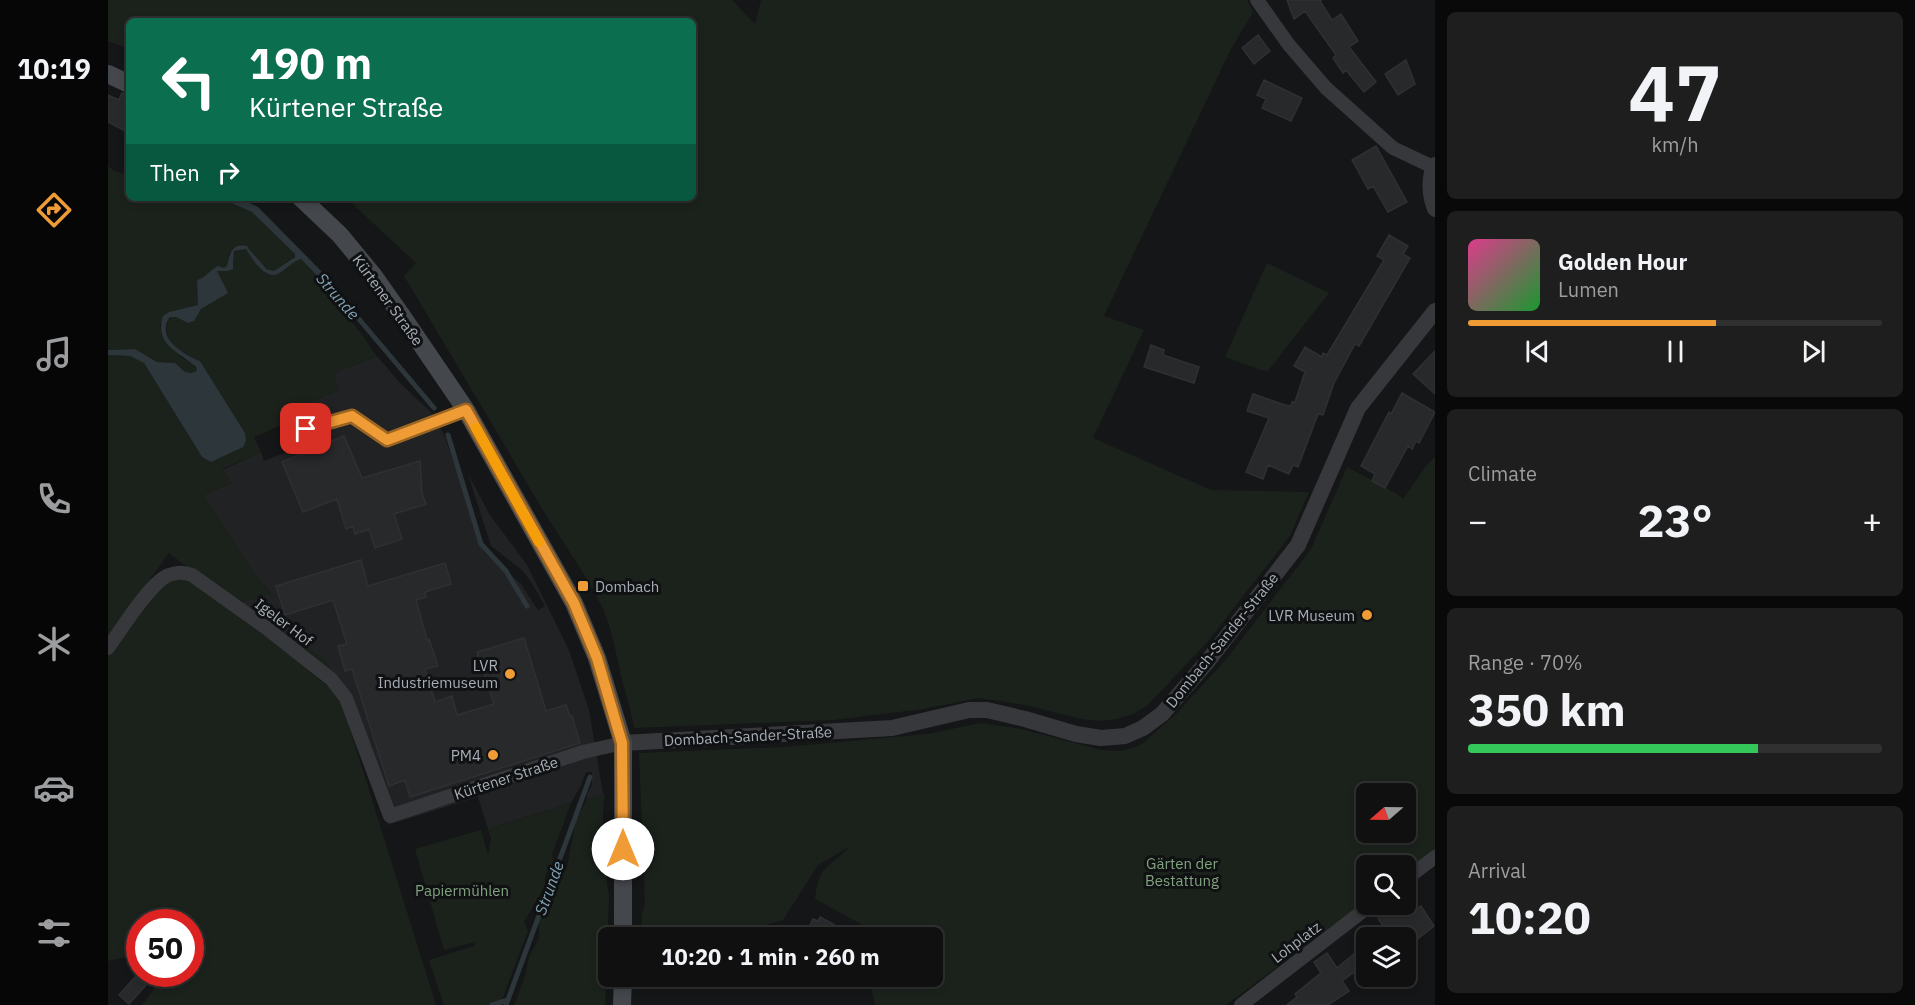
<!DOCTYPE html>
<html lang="en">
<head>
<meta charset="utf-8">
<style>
	:root { --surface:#101011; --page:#1e1e1f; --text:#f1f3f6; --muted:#9c9d9f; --line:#303031; --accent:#ef9b36 }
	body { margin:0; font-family:"IBM Plex Sans",sans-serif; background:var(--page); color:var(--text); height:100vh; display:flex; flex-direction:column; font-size:22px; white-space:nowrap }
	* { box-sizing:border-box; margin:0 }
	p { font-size:20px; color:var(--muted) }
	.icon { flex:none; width:33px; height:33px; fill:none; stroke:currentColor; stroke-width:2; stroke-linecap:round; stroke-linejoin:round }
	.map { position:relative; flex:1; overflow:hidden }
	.drawer { display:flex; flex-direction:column; gap:12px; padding:12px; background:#090909; width:480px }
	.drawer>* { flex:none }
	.banner { position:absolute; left:18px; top:18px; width:570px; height:183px; border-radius:9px; box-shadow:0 3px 9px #0003,0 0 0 2px var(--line); background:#0b6e4f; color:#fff; overflow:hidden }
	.needle { width:39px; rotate:250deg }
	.controls { position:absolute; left:1248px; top:783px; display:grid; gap:12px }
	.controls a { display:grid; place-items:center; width:60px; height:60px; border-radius:9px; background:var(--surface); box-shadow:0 3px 9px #0003,0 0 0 2px var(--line); font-size:30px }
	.speed { position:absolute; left:18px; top:909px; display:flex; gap:12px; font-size:30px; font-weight:700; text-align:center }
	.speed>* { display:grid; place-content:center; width:78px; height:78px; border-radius:50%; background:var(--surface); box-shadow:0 3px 9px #0003,0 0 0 2px var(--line); line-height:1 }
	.speed .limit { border:9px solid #d22; background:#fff; color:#111 }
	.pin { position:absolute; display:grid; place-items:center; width:51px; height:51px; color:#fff; margin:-26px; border-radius:12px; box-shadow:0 3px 9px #0006 }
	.me { position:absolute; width:66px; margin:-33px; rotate:0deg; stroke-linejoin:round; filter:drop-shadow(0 0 4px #0008) }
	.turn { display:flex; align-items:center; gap:21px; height:126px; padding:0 24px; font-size:27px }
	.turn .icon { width:78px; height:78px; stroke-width:2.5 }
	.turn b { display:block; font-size:42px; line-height:51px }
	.then { display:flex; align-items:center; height:57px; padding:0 24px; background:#0003; gap:12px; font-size:22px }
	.big { font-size:45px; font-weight:700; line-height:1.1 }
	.drawer .tile { flex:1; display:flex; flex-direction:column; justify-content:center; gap:9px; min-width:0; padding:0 21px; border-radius:9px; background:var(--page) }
	.drawer .dial { align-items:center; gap:0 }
	.dial b { font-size:78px; line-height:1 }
	.song { display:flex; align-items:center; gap:18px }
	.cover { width:72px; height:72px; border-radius:9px; background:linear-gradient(135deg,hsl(330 70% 55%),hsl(130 70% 35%)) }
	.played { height:6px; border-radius:3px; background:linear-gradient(90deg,var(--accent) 60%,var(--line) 60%) }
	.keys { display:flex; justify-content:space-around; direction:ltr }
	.heat { display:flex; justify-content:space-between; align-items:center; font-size:33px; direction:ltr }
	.charge { height:9px; border-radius:4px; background:linear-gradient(90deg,#34c759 70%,var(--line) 0) }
	.trip { position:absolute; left:490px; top:927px; width:345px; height:60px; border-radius:9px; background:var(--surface); box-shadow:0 3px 9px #0003,0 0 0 2px var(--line); font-weight:700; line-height:60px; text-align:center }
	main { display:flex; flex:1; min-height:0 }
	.menu { display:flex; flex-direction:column; width:108px; justify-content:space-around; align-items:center; background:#060607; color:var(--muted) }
	.menu .icon { width:42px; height:42px }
	.menu .selected { color:var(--accent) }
	.menu b { font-size:27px; color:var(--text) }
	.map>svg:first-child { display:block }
	.built { fill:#212224 }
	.green { fill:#1b221c; fill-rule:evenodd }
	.water { fill:#2c363b }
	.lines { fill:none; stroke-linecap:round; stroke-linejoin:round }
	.stream { stroke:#2c363b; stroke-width:5 }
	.building { fill:#28292b; stroke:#2f3033; stroke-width:1.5 }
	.minor { stroke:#36383c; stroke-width:14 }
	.tertiary { stroke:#36383c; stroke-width:16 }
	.secondary { stroke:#44474c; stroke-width:18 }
	.route-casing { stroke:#9b6523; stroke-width:15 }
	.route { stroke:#ef9b36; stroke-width:10 }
	.slow { stroke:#f59e0b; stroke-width:10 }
	.poi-dot { fill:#ef9b36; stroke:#101112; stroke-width:2 }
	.labels { text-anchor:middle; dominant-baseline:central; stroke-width:6; stroke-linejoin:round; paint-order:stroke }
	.street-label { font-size:15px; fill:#a7aeb7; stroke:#101112 }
	.poi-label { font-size:15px; fill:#a7aeb7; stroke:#101112; text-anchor:end }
	.park-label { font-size:15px; fill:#81a27f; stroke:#101112 }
	.water-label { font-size:16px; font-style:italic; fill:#7fa0b2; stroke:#101112 }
</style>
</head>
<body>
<main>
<nav class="menu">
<b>10:19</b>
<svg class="icon selected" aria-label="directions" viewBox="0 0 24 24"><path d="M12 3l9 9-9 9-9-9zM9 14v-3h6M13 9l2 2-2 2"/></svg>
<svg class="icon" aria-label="music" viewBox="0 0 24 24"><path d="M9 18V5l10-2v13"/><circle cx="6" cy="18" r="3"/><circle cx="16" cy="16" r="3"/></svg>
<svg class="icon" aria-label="phone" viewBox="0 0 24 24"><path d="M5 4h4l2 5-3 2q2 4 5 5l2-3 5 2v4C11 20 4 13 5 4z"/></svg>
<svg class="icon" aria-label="climate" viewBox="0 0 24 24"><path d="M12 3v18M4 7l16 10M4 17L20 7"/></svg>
<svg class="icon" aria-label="car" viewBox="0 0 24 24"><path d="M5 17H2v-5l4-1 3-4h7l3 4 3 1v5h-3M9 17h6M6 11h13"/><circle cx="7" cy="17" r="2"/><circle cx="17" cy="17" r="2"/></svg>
<svg class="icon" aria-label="filters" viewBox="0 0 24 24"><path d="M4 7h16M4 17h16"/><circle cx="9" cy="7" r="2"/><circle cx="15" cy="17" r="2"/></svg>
</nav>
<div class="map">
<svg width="1327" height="1005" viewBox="0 0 1327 1005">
	<rect width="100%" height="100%" fill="#151617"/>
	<path class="built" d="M269 356 292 383 326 415 337 437 357 495 360 509 377 553 413 584 430 610 437 606 423 582 414 570 383 546 360 474 382 515 419 565 461 650 481 710 495 794 479 799V794L484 785V772H478L473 785 463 803 380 829 370 797 280 825 238 693 128 604 163 593 146 574 95 495 123 483 114 470 153 452 156 461 191 447 182 422 174 425 170 415 231 390 225 373Z"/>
	<path class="green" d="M0 0H624L647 24 653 0H1139L1145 12 1122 51 996 316 1036 330 985 438 1103 490 1201 492 1182 536 1101 640 1040 705 1025 714 1009 719 991 721 973 719 918 705 871 698 815 709 726 720 526 728C523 708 516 690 512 671 507 650 504 629 495 609 475 568 447 532 424 492 382 420 339 348 296 276L308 263 238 198H585V21H21V49L0 41Z
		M0 166 6 171 21 175V198H112L144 212 187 254V256L166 271 158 269 155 264 133 244 121 254 119 266 116 268 107 267 94 279 90 305 61 312 52 325C58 334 63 348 71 355 77 362 86 361 89 371L83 373 77 372 67 363 49 362 27 349 0 350Z
		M138 249 159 274 171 273 179 266 193 259 218 285 269 356 225 373 231 390 170 415 174 425 146 437 153 452 114 469 123 483 95 495 146 574 163 593 129 604 217 659 232 688 61 553 0 637V355L22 356 36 363 94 457 103 462 138 441 137 433 92 361 71 351 65 345 60 337 58 328 62 317H68L80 323 85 321 93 309 119 293 109 271H120L126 265V251Z
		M1159 263 1221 293 1159 372 1117 357Z
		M1327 457V851L1298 873V866H1258V901L1118 1005H767L761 977 825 976V938L777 937 707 899C711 863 721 869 741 847L710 865 675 920 617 937H533L534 913 537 904 531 753 677 747 819 734 873 723 913 729 993 750 1013 751 1033 745 1070 712 1120 657 1203 549 1239 467 1289 494 1295 499 1318 466ZM1258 794H1298V832H1258Z
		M66 576 87 582 190 661 232 697 328 1005H34L57 974H82V922H32L31 954 0 961V652L47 588Z
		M497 793 495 812 496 862 501 896 497 1005H406L417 976 421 957 431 938V921L459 867 468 820 479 799Z
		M463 803 444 854 446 863 437 875V886L416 922 420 931 392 1005H336L321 960 366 946 367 942 336 950 307 849 373 830 380 855 383 839 380 829Z"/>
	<path class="water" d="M112 198H131L150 207 224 282 218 285 193 259C185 262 180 267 173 272 159 283 145 260 138 249L126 251 125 269 120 271H109L120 293 93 309 86 321 80 323 68 317H62C47 338 75 354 92 361L137 433 138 441 135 447 103 462 94 457 36 363 22 356 0 355V350L27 349 49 362 67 363 77 372 83 373 89 371 88 367C71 352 46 345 55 316L61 312 90 305 89 280C98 278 102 269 110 266L116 268 119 266C121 254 125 242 139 246 144 255 153 260 158 269L166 271 187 257V254L144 212Z"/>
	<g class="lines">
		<path class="stream" d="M218 280 326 408
			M340 435 373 544 398 571 419 606
			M384 1005 400 1000
			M398 1005 482 777"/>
	</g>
	<path class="building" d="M1179 0H1214L1212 1 1224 20 1233 14 1250 41 1241 47 1268 82 1256 92 1238 70 1235 73 1225 58 1228 55 1197 11 1186 19Z
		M1150 35 1162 51 1146 64 1134 48Z
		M1298 60 1307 84 1290 95 1277 74Z
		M1156 80 1194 98 1183 121 1154 108 1158 99 1149 95Z
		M14 93 21 95V133L0 122V95L11 100Z
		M1268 146 1299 202 1280 212 1265 186 1260 189 1244 160Z
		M1281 235 1300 246 1295 254 1302 258 1251 346 1247 344 1226 383 1215 415 1210 414 1190 467 1185 465 1181 474 1160 465 1155 479 1138 472 1161 418 1139 411 1145 394 1177 405 1183 406 1184 402H1187L1197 372 1186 366 1197 347 1214 357 1215 353 1219 355 1276 260 1269 256Z
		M1043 345 1056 350 1055 355 1091 367 1086 383 1036 367Z
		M1327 351V394L1305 374Z
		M1294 393 1327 412 1311 443 1308 441 1304 449 1300 446 1277 488 1264 481 1267 474 1253 466 1281 412 1283 414Z
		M236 436 254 478 312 461 314 493 318 504 286 514 294 539 267 548 261 529 247 534 245 526 238 529 229 499 195 512 174 462Z
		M253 560 260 586 337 563 343 584 317 592 318 597 308 600 319 640 321 639 330 666 317 669 327 702 344 696 349 715 386 704 369 652 416 638 438 711 458 705 462 716H464L472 743 302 797 297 780 281 786 244 669 237 671 230 646 239 644 225 600 177 615 168 586Z
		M1298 902 1304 912 1313 906 1326 926 1298 948V938H1282L1270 918 1291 904H1298Z
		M712 917 750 938H696L705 919 710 921Z
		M1258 944V963L1234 981 1241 991 1220 1005H1179L1189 997 1187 994 1213 973 1206 962 1219 953 1229 968Z
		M28 976 38 985 21 1004 11 995Z"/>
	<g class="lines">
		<path class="minor" d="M1149 0 1181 45 1218 88 1285 148 1325 167
			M198 429 244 416 279 440 358 410
			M0 648C12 631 43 581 61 575 69 572 76 572 84 575L157 627 223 679 238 698 282 816 475 752 515 743
			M1298 879 1327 857
			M1133 1005 1264 904"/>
		<path class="tertiary" d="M1327 165C1320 178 1322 196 1327 209
			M515 743 784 728 861 710H879L917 719 968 734 993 738 1017 736 1035 728 1054 714 1099 662 1190 545 1250 408 1327 311"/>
		<path class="secondary" d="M0 74 21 84
			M193 198 232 235 265 275 294 316 358 410 466 603 489 658 515 743V938
			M514 1005 515 976"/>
	</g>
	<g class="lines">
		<g class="route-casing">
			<path id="route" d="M198 429 244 416 279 440 358 410 466 603 489 658 514 743 515 849"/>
		</g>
		<use href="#route" class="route"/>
		<path class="slow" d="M368 428 431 542"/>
	</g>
	<g class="poi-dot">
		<rect x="469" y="580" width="12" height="12" rx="3"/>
		<circle cx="1259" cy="615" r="6"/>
		<circle cx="402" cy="674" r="6"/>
		<circle cx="385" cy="755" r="6"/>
	</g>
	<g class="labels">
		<g class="street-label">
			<text transform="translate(280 300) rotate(54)">Kürtener Straße</text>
			<text transform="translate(176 622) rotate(37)">Igeler Hof</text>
			<text transform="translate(1114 640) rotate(-51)">Dombach-Sander-Straße</text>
			<text transform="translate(640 736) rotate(-3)">Dombach-Sander-Straße</text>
			<text transform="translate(398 778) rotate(-18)">Kürtener Straße</text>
			<text transform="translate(1188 942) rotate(-37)">Lohplatz</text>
		</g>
		<g class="poi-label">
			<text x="487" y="586" text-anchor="start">Dombach</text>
			<text x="1247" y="615">LVR Museum</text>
			<text x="390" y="665">LVR<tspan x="390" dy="17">Industriemuseum</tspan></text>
			<text x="373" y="755">PM4</text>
		</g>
		<g class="park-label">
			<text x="1074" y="863">Gärten der<tspan x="1074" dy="17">Bestattung</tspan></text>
			<text x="354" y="890">Papiermühlen</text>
		</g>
		<g class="water-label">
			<text transform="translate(230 296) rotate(49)">Strunde</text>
			<text transform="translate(441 888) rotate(-70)">Strunde</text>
		</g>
	</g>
</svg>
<div class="controls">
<a><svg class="needle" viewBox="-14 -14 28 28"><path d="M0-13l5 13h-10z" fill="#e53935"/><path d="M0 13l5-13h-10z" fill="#9c9d9f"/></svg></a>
<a><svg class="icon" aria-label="search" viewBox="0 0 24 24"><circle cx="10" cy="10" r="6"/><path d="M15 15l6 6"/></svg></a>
<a><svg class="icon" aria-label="layers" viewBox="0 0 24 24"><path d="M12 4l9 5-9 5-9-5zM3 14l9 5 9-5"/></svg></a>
</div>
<div class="speed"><div class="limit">50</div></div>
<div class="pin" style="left:198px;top:429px;background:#d93025"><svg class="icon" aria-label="arrive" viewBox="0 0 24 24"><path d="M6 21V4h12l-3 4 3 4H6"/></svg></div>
<svg class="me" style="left:515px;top:849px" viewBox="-20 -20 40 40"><circle r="19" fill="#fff"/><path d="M0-13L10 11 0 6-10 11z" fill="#ef9b36"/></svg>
<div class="trip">10:20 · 1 min · 260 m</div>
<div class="banner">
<div class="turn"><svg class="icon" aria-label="left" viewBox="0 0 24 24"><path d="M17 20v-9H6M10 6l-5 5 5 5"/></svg><div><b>190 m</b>Kürtener Straße</div></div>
<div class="then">Then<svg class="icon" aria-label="right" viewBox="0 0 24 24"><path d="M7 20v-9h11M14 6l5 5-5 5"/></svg></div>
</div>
</div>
<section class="drawer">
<div class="tile dial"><b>47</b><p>km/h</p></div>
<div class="tile">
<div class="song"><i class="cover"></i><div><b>Golden Hour</b><p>Lumen</p></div></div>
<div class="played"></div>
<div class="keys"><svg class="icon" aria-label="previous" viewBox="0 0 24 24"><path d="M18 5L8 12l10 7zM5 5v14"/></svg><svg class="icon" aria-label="pause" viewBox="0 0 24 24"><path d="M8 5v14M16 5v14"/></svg><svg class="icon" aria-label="next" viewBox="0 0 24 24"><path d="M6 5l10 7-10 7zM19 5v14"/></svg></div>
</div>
<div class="tile"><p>Climate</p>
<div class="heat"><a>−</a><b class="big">23°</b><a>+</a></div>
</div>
<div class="tile"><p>Range · 70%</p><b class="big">350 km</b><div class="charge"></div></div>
<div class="tile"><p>Arrival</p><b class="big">10:20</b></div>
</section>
</main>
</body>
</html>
